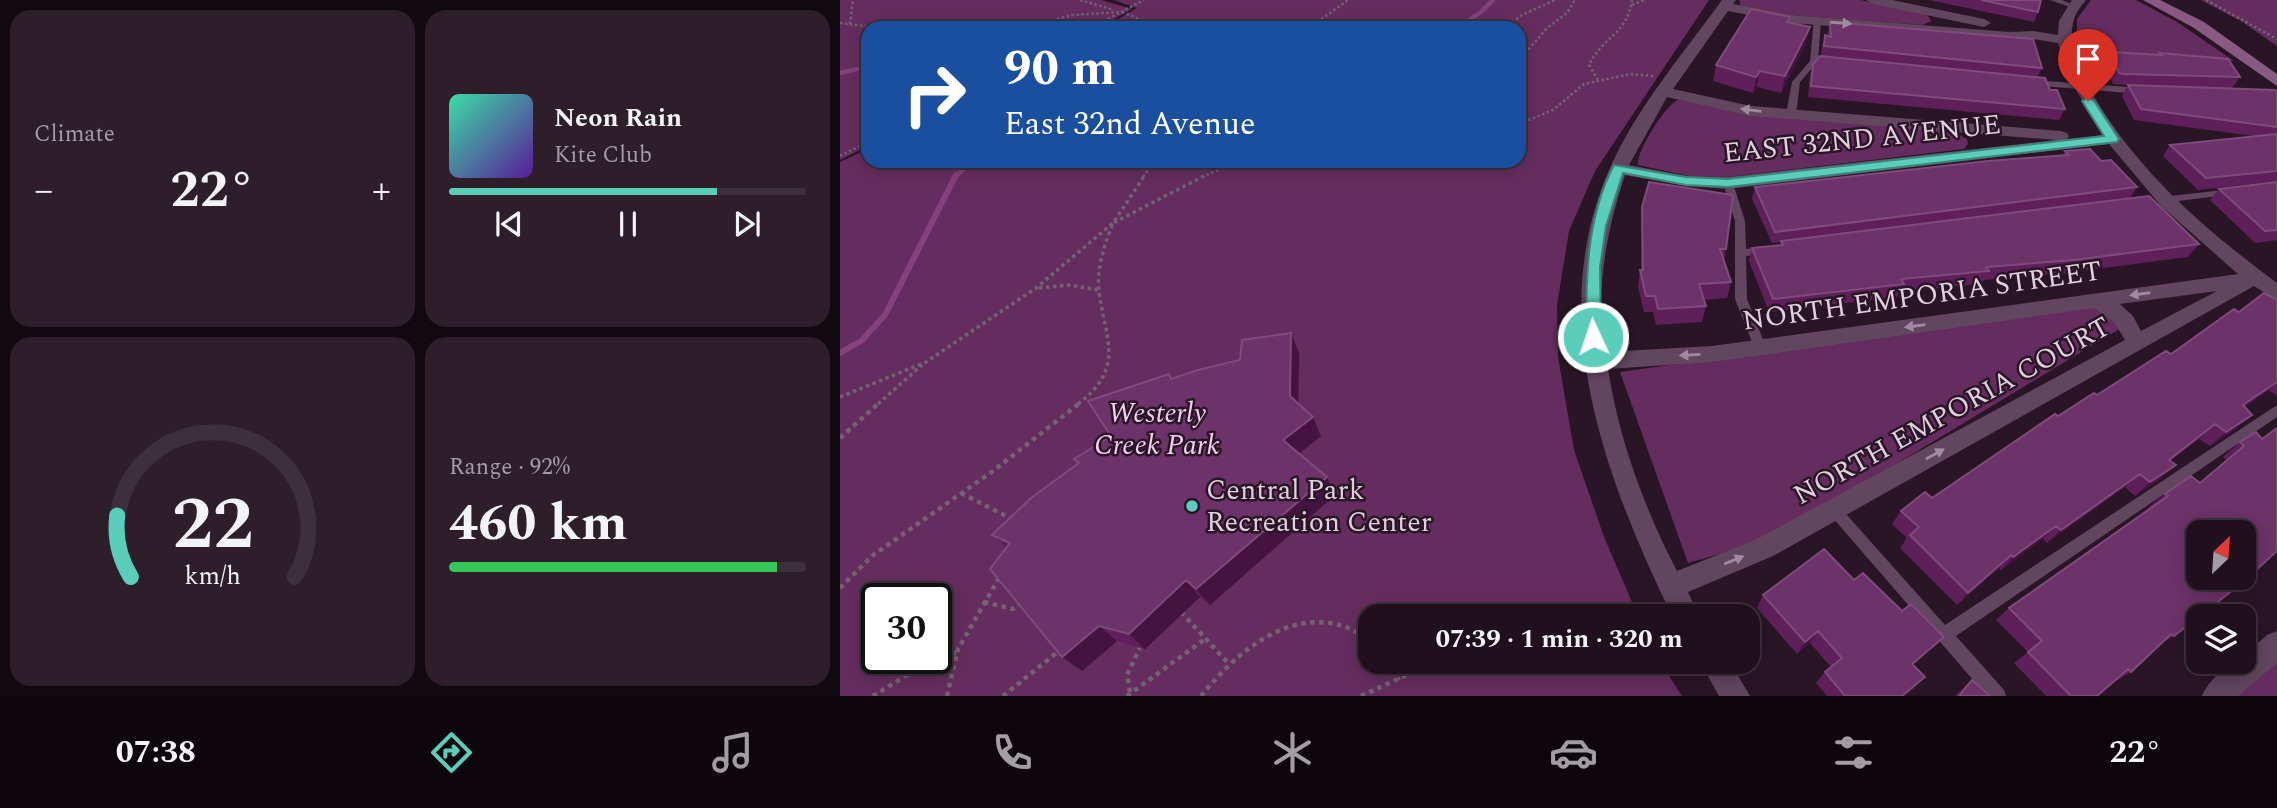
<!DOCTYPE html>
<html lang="en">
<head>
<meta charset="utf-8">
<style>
	:root { --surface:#20101d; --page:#2d1e2a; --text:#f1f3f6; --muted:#a29da4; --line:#3d303b; --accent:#5bcebb }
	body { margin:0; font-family:Spectral,serif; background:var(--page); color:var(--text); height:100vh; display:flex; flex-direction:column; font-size:26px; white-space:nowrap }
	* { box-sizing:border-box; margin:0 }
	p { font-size:23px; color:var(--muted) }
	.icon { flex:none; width:38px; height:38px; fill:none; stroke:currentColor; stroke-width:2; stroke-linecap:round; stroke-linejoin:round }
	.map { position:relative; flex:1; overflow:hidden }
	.drawer { display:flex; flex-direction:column; gap:10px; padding:10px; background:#120910; width:840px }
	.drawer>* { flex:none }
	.hud { position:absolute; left:21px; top:21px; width:665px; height:147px; border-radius:21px; box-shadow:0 4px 18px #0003,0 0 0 2px var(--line); background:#1a4fa0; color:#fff; overflow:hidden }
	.needle { width:46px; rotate:25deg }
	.tools { position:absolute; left:1346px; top:520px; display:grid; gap:14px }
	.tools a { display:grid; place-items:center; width:70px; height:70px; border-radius:14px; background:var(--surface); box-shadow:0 4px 18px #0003,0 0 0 2px var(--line); font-size:35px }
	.speed { position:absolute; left:21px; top:583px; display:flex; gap:14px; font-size:35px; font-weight:700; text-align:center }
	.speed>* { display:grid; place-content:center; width:91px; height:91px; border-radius:50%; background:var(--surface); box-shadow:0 4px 18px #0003,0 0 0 2px var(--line); line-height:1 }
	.speed .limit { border:4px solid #111; border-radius:10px; background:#fff; color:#111 }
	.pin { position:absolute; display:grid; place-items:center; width:60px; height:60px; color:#fff; margin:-72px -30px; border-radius:50% 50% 50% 0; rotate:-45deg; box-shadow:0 0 7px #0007 }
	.pin .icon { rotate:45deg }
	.me { position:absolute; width:77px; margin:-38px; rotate:357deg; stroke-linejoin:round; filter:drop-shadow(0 0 5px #0008) }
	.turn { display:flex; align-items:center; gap:24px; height:147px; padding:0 28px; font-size:32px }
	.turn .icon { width:91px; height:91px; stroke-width:2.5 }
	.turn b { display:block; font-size:49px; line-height:60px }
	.big { font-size:52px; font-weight:700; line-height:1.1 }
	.drawer .widget { flex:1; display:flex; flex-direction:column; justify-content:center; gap:10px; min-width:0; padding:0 24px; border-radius:21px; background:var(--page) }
	.drawer .dial { align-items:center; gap:0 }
	.dial svg { height:182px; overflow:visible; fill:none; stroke:var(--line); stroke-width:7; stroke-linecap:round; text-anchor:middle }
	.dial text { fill:var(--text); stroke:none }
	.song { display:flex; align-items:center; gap:21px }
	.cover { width:84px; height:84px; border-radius:10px; background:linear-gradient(135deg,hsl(160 70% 55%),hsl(270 70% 35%)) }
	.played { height:7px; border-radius:4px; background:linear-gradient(90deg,var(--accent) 75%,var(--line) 75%) }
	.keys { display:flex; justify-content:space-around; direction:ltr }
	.heat { display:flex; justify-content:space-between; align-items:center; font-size:38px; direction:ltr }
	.charge { height:10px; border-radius:5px; background:linear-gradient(90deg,#34c759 92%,var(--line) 0) }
	.drawer .tiles { flex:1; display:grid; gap:10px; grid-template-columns:repeat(2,1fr) }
	.trip { position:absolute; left:518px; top:604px; width:402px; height:70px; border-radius:21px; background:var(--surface); box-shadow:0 4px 18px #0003,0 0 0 2px var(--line); font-weight:700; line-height:70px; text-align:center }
	.dock { display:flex; height:112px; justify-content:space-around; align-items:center; background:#0d060c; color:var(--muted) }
	.dock .icon { width:49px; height:49px }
	.dock .on { color:var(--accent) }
	.dock b { font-size:32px; color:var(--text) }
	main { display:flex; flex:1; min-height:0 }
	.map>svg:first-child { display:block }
	.green { fill:#652d5f; fill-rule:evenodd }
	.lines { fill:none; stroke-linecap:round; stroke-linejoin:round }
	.stream-far1 { stroke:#85407e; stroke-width:4.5 }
	.stream { stroke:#85407e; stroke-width:6 }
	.path-far2 { stroke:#746272; stroke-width:2.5; stroke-dasharray:2.5 2.5; stroke-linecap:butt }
	.path-far1 { stroke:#746272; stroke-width:3.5; stroke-dasharray:3.5 3.5; stroke-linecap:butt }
	.path { stroke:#746272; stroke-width:4.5; stroke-dasharray:4.5 4.5; stroke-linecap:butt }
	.lane { fill:#62455e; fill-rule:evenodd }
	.street { fill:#62455e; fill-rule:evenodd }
	.secondary { fill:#885a83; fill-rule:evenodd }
	.wall { fill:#5f1f5b }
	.shaded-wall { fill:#441340 }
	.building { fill:#6c3269; stroke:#7e4b7b; stroke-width:2; fill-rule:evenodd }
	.oneway { fill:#a08a9d }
	.route { fill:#5bcebb; stroke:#3b867a; stroke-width:2 }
	.poi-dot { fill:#5bcebb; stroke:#2a1527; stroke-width:2.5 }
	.labels { text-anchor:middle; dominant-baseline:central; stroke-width:5; stroke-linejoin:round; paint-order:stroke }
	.street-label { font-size:28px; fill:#ded0dc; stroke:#2a1527 }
	.park-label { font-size:28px; font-style:italic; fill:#f6cff0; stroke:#2a1527 }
	.poi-label { font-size:28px; fill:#ded0dc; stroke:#2a1527; text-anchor:start }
</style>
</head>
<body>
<main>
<section class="drawer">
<div class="tiles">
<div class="widget"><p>Climate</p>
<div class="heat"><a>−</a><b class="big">22°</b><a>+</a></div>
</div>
<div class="widget">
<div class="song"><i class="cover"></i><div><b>Neon Rain</b><p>Kite Club</p></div></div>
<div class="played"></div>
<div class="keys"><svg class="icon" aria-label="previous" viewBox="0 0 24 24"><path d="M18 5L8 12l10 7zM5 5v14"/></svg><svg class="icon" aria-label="pause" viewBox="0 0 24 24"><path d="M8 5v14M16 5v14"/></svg><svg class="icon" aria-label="next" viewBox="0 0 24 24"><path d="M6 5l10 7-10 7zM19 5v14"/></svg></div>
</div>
<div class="widget dial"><svg viewBox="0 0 100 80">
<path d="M14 69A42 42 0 1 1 86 69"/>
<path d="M14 69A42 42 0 0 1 8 42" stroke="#5bcebb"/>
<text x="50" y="56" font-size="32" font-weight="700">22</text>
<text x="50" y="72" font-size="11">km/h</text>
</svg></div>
<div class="widget"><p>Range · 92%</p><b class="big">460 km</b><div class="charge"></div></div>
</div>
</section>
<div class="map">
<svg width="1437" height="696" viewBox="0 0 1437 696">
	<rect width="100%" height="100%" fill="#2a1527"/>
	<path class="green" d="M0 0H261L292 9 258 28H28V146L0 160Z
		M274 0H869L755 171 729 231 717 305 718 357 734 450 764 537 798 616H530V662H820L842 696H0V162L28 149V161H679V28H262L297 8ZM37 598H96V658H37Z
		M899 0H1020L1080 12 1088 16 1091 21 1083 25 951 15 901 6Z
		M1251 0H1296L1337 22 1394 61 1247 52 1237 48V19Z
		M1361 0H1437V46L1401 21Z
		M840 99 909 113 1114 132 1127 139 1128 144 1124 149 888 177 849 176 798 165C796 152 827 102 840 99Z
		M1254 306 1271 313 1281 328 932 539 848 563 780 372Z
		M1437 646V696H1377Z"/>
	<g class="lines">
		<path class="stream-far1" d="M617 28 641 12 653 0
			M0 73 17 69
			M115 177 132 161"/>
		<path class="stream" d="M0 353 21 341 45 315 116 175"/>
		<path class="path-far2" d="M240 0 274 10
			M1366 0 1437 39
			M792 5 804 0
			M282 12 322 28
			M0 23 40 28
			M10 24 13 0
			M183 28 233 15 281 12
			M250 28 304 0
			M469 28 508 0
			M664 28 682 15 715 0
			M679 61 706 29 727 13 735 0
			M758 80 749 65C762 37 787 35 792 0
			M679 124 713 110 744 84 790 74 814 76
			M0 156 28 142
			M303 177 314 161
			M362 177 400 161"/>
		<path class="path-far1" d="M199 288 229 285 259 290
			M0 397 86 362 196 288 273 223 305 175
			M38 404 82 365
			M238 404C285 368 266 341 259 292 256 269 265 243 273 223L366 175"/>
		<path class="path" d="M0 438 40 402
			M121 493 172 519
			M0 588 32 556 153 471 241 402
			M144 602 173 609 182 603
			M341 612 389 664
			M96 658 116 653
			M549 662 559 680
			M290 692 287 675 300 648
			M33 696 95 658
			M107 696 118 649 159 578
			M163 696 219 651
			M287 696 365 639
			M361 696C395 654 447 607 506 627 514 630 522 636 530 640
			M521 696 567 675 617 662"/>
		<path class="lane" d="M1210 0H1222L1237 6 1233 8Z
			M974 19 981 21 978 61 960 82 956 114 954 116H948L946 114 952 82 970 61Z
			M1191 80 1302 88 1306 91 1302 94 1188 85V81Z
			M888 180 893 183 905 221 906 249 925 246 930 250 925 254 906 256 907 299 926 347 924 350H916L914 347 895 299V221L883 183Z
			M1391 189 1395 190V194L1322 203 1317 200 1322 197Z
			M1437 405V417L1116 636 1164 690 1166 696H1147L986 510 988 505 993 504 998 505 1105 625Z"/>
		<path class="street" d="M882 0H896L893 4 952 15 1170 32 1193 31 1218 35 1219 21 1232 0H1246C1240 7 1235 14 1233 23 1227 49 1242 76 1255 98 1300 174 1367 231 1437 283V300L1414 286 933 556 848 592 859 616H832C766 479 703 317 770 168 797 107 843 54 882 0ZM888 11 952 23 1170 40 1193 39 1218 43 1229 78 1263 135 1227 139 1229 136 1227 133 1221 131 911 106 833 89ZM827 97 911 116 1216 140 888 177 847 176 789 165ZM1269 144 1321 206 1398 274 872 346 765 352C755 291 766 233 785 175L847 186 888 189ZM1377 291 1301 331 1293 316 1280 304ZM1254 308 1274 322 1285 340 915 540 837 571C804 508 779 439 768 369L872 362Z
			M1026 0H1052L1144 19 1151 23 1144 27 1033 4Z
			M1437 631V663L1398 696H1362C1367 682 1388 662 1404 662V655L1427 635Z
			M860 662H890L910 696H879Z"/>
		<path class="secondary" d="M1303 0H1320L1364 22 1437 74V86L1354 28Z"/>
	</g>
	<path class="wall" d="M1089 0H1201L1198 12 1194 22Z
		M949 22 970 27 966 43 941 93 917 87 913 93 873 81 876 65Z
		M990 22 1202 68 1197 78 1210 90 1225 109 1219 120 968 97 970 75 973 64 981 56 982 46 985 35 987 36Z
		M1271 52 1319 55 1320 53 1400 77 1392 88 1437 91V181L1358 190 1323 156 1330 145 1414 136 1294 120 1282 96 1288 85 1273 84 1265 63Z
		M1225 151 1261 161 1297 187 1290 198 1359 244 1348 257 1225 273 1144 280 1141 284 1060 292 1057 297 929 312 909 261 912 248 940 245 941 242 932 243 912 199 915 187 1223 155Z
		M1437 182V240L1415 243 1370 200 1379 189Z
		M802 207 886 249 884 260 891 282 887 298 864 300 866 306 862 322 816 325 813 312H804L798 287 800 270H801V223Z
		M1437 300V396L1429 390 1405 407 1396 429 1370 446 1359 439 1330 461 1336 465 1320 479 1295 496 1285 487 1207 543 1203 539 1161 570 1159 568 1117 605 1060 548 1067 538 1052 524 1061 511 1092 498 1218 416 1331 354 1399 312Z
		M451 333 459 353 458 404 473 417 481 436 459 454 495 495 370 605 360 597 305 649 277 641 242 671 167 548 152 535 238 463 234 459 271 436 332 379 400 360Z
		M1416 432 1334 636 1319 645 1291 672 1274 682H1273L1257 696H1206L1174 663 1188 652 1156 620 1169 608 1311 509 1309 507 1325 494 1360 483 1387 460 1383 457 1400 442Z
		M1014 580 1104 637 1073 665V687L1063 696H987L976 683 985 672 991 667 970 643 957 654 917 608 923 595Z
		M1132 680 1150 696H1115Z"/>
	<path class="shaded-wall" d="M970 27 966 43 941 93 945 76Z
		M920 71 917 87 913 93 916 77Z
		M451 333 459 353 458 416 450 396Z
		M1437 382V383L1429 390 1387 420 1403 405Z
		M1412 415 1396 429 1370 446 1386 432Z
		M473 417 481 436 452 459 443 440Z
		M1375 424 1359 439 1314 474 1329 460Z
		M1336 465 1320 479 1295 496 1310 482Z
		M1300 474 1285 487 1207 543 1221 530Z
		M487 477 495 495 370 605 356 589Z
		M1216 526 1203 539 1161 570 1173 557Z
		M1171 555 1159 568 1117 605 1128 593Z
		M346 580 360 597 305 649 289 634Z
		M259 626 277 641 242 671 222 657Z
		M978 631 970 643 957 654 965 642Z
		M1104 637 1092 649 1061 675 1072 664Z"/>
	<path class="building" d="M1141 0H1201L1198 12Z
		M911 9 950 17 947 22 970 27 945 76 920 71 916 77 876 65Z
		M990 22 1193 39 1202 68 984 46 985 35 991 37Z
		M1271 52 1322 55 1320 53 1388 59 1400 77 1283 74 1279 73Z
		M980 56 1205 78 1210 90H1217L1225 109 971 86 973 64Z
		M1288 85 1435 90 1437 91V127L1301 109Z
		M1437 134V171L1366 178 1330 145Z
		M1250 149 1261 161 1271 160 1297 187 935 232 915 187 1148 161 1229 155 1225 151Z
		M809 182 893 195 886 249H880L891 282 859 284 866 306 818 309 815 296H806L800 270H803L802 207Z
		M1437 182V230L1425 231 1379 189Z
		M1309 196 1359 244 1234 260 1146 267 1149 271 1061 279 1064 284 933 299 912 248 943 245 941 241Z
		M1424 293 1437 300V382L1403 405 1412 415 1386 432 1375 424 1329 460 1336 465 1310 482 1300 474 1221 530 1216 526 1173 557 1171 555 1128 593 1070 535 1079 527 1061 511 1085 492 1092 498 1215 414 1218 416 1254 393 1257 395 1326 351 1331 354 1394 309 1399 312Z
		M451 333 450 396 473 417 443 440 487 477 356 589 346 580 289 634 259 626 222 657 150 569 170 543 152 535 191 498 239 463 234 459 271 436 248 401 329 374 331 379 358 370 400 360 402 340Z
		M1437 428V551L1403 582 1360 616H1358V617L1334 636 1331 634 1291 672 1288 669 1257 696H1231L1188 652 1202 641 1169 608 1328 496 1325 494 1351 476 1360 483 1404 446 1400 442 1416 432 1422 439ZM1358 532H1404V578H1358Z
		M984 549 1014 580 1023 573 1062 611 1071 604 1104 637 1072 664 1085 677 1062 696H1005L985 672 1002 658 978 631 965 642 923 595Z
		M1132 680 1150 696H1119Z"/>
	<defs><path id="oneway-solid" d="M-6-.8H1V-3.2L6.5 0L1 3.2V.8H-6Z" transform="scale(1.75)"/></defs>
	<g class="oneway">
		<use href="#oneway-solid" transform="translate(1001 23) rotate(4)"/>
		<use href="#oneway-solid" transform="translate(911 110) rotate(-173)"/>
		<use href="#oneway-solid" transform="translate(1300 294) rotate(172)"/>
		<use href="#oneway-solid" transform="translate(1075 326) rotate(172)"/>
		<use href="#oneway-solid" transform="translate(850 355) rotate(177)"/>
		<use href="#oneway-solid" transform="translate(1095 454) rotate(-29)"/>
		<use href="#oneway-solid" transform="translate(894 560) rotate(-22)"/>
	</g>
	<path class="route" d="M1248 97 1254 101 1279 139 1277 142 888 187 846 185 783 173 766 226 760 267 761 337 753 343 746 337C746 279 746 218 774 165L846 177 888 179 1264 136 1242 101Z"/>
	<circle class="poi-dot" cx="352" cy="506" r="7"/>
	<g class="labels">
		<g class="street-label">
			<text transform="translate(1022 139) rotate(-6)">EAST 32ND AVENUE</text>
			<text transform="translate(1082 296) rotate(-8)">NORTH EMPORIA STREET</text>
			<text transform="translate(1112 411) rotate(-29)">NORTH EMPORIA COURT</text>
		</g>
		<g class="park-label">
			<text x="317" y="413">Westerly<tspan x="317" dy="32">Creek Park</tspan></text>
		</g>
		<g class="poi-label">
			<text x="366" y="490">Central Park<tspan x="366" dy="32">Recreation Center</tspan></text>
		</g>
	</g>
</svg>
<div class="tools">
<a><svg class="needle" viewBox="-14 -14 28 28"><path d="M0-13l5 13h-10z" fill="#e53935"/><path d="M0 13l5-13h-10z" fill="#a29da4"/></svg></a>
<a><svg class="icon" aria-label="layers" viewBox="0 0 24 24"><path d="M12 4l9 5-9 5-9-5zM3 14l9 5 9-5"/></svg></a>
</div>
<div class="speed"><div class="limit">30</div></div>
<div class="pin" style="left:1248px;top:101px;background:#d93025"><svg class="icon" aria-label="arrive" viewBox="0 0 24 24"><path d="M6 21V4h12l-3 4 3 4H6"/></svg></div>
<svg class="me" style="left:753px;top:337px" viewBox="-20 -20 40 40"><circle r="17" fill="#5bcebb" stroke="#fff" stroke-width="3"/><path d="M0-11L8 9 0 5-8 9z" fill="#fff"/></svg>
<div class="trip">07:39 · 1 min · 320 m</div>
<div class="hud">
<div class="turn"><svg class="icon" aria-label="right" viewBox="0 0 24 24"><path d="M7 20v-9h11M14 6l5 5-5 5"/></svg><div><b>90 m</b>East 32nd Avenue</div></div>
</div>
</div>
</main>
<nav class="dock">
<b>07:38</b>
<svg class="icon on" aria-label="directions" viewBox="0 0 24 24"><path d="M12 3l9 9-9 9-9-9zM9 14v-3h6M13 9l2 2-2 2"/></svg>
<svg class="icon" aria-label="music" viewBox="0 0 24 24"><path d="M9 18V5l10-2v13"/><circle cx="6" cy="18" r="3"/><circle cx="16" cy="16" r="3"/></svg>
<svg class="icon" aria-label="phone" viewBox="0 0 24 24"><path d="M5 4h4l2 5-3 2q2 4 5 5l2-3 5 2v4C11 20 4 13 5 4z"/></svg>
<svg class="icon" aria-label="climate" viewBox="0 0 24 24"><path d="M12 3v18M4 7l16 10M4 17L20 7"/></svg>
<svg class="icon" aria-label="car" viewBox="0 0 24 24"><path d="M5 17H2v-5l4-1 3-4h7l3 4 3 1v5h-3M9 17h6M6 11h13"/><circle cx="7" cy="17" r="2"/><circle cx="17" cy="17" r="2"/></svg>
<svg class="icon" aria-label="filters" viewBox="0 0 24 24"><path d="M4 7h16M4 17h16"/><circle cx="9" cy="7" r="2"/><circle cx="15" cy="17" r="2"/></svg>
<b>22°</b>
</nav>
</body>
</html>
